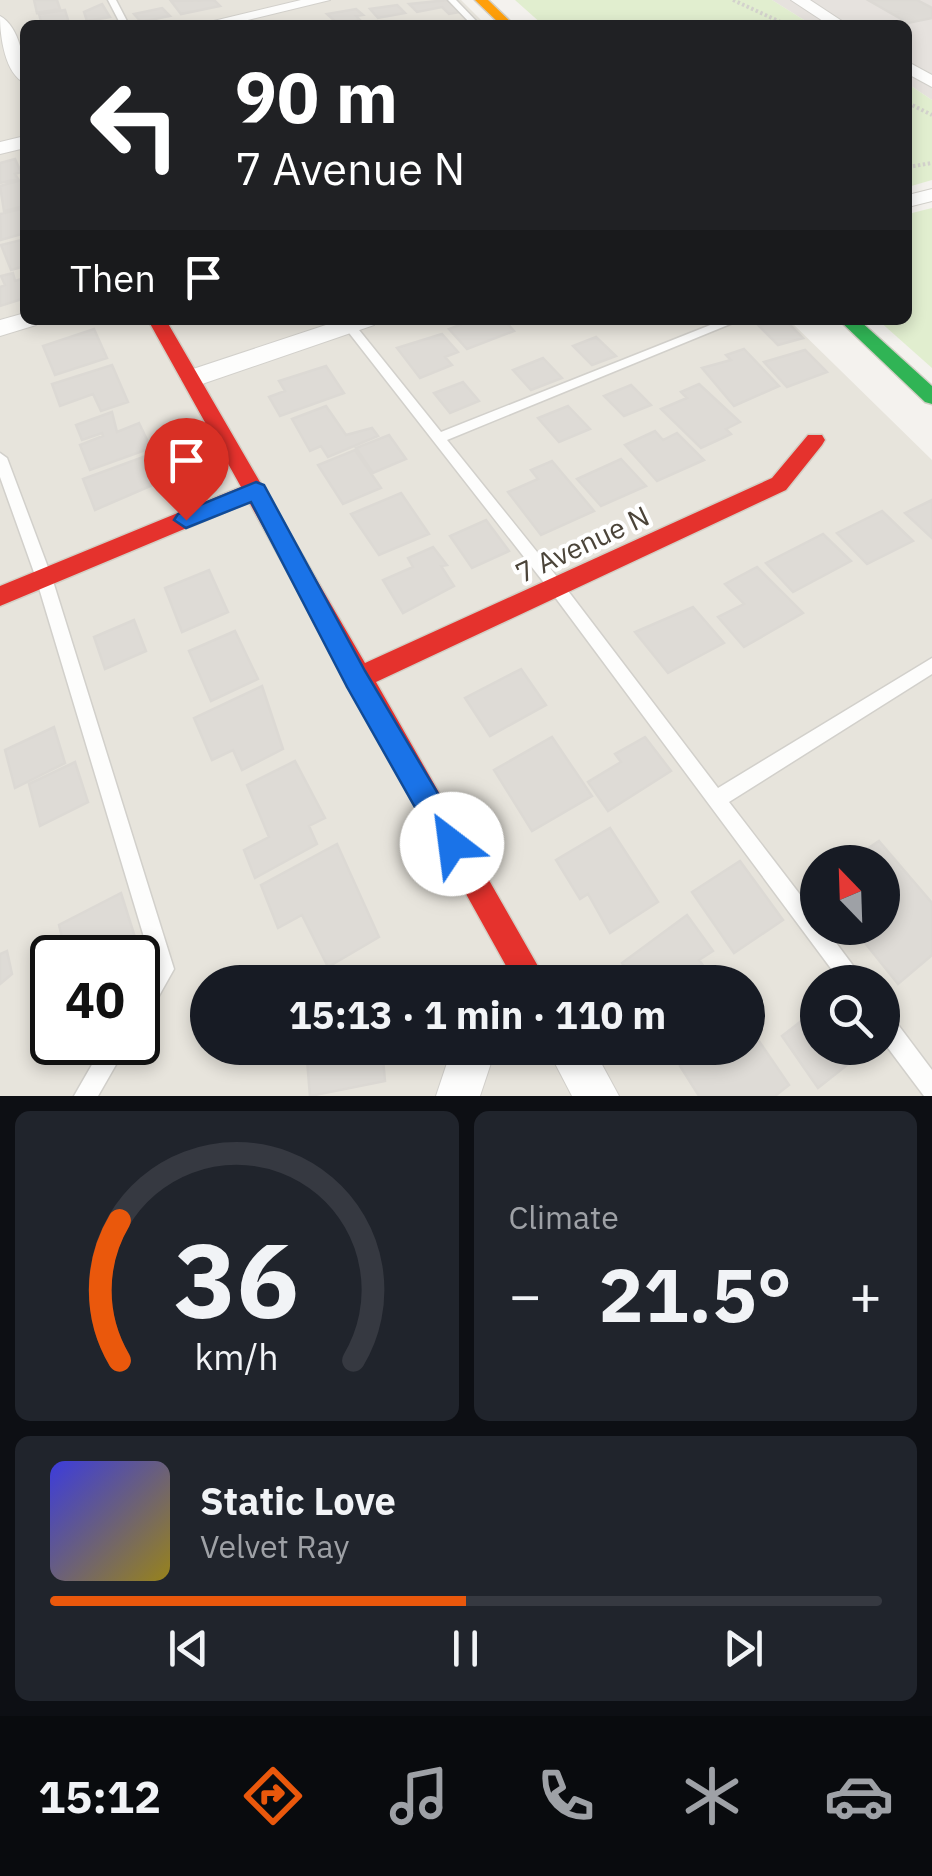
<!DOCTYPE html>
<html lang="en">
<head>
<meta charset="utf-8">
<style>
	:root { --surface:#171b24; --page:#20242c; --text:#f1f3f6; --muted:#9ea1a6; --line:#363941; --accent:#ea580c }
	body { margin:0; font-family:"IBM Plex Sans",sans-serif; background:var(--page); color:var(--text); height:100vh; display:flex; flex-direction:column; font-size:38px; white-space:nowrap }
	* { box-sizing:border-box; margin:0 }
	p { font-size:32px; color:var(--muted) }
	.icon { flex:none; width:55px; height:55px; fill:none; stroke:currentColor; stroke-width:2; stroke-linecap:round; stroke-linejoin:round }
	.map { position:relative; height:1096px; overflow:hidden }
	.side { display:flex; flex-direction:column; gap:15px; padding:15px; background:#0d0f14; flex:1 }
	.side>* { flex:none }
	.hud { position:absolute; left:20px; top:20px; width:892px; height:305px; border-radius:15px; box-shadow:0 5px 15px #0003; background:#202124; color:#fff; overflow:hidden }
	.needle { width:65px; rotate:337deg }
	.tools { position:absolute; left:800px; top:845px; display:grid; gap:20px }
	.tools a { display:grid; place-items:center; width:100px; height:100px; border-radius:50%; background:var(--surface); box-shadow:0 5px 15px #0003; font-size:50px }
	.speed { position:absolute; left:30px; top:935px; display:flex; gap:20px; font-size:50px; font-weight:700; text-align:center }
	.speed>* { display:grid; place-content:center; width:130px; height:130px; border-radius:50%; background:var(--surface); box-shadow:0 5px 15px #0003; line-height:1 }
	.speed .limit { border:5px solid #111; border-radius:15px; background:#fff; color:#111 }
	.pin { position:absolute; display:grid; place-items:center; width:85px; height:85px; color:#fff; margin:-102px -42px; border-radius:50% 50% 50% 0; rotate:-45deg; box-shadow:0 0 10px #0007 }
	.pin .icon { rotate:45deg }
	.me { position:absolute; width:110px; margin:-55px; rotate:330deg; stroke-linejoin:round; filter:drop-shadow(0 0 8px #0008) }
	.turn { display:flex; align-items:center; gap:35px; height:210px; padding:0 50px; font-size:45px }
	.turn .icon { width:130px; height:130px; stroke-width:2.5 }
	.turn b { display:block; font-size:70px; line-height:85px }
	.then { display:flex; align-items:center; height:95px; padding:0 50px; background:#0003; gap:20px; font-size:38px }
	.big { font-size:75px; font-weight:800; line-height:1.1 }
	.side .card { flex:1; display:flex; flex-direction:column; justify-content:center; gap:15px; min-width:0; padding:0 35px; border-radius:15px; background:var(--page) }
	.side .dial { align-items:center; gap:0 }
	.dial svg { height:260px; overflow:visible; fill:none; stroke:var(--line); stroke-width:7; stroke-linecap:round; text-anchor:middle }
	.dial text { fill:var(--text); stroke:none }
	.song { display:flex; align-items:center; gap:30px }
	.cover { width:120px; height:120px; border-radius:15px; background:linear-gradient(135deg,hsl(240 70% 55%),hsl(50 70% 35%)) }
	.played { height:10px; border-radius:5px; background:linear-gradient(90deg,var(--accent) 50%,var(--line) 50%) }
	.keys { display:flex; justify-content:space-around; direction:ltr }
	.heat { display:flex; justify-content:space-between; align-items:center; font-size:55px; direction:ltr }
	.side .tiles { flex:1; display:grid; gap:15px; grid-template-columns:1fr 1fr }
	.card:last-child { grid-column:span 2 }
	.trip { position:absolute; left:190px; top:965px; width:575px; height:100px; border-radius:50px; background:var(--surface); box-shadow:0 5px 15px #0003; font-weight:800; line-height:100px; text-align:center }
	.tabs { display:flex; height:160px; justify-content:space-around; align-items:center; background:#090b0e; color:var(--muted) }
	.tabs .icon { width:70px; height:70px }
	.tabs .active { color:var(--accent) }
	.tabs b { font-size:45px; color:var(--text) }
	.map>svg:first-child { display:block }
	.residential { fill:#e7e4dc; fill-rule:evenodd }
	.industrial { fill:#e6e2de }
	.green { fill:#e1eecf }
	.building { fill:#dedbd6; stroke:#dcd9d4; stroke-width:2.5 }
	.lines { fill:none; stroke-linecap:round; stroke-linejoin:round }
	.lane-casing { stroke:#d2d0cb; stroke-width:3 }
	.street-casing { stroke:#d2d0cb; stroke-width:2 }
	.fast-casing { stroke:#d3cfc5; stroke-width:3 }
	.slow-casing { stroke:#d3cfc5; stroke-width:3 }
	.jam-casing { stroke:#d3cfc5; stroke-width:3 }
	.path { stroke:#d3d2cc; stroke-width:4; stroke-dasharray:2.5 2.5; stroke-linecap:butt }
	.lane { fill:#fdfdfc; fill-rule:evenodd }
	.street { fill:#fdfdfc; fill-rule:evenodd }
	.fast { fill:#30b455; fill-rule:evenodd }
	.slow { fill:#ff9f0a; fill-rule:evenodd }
	.jam { fill:#e5322d; fill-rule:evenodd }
	.route { fill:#1a73e8; stroke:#114b97; stroke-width:2.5 }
	.labels { text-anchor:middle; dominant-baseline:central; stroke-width:8; stroke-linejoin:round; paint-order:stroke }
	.street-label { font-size:28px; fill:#4b4439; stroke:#fff }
</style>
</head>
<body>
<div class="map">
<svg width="932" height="1096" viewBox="0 0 932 1096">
	<rect width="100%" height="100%" fill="#f4f2ee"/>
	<path class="residential" d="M0 0H461L486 25H25V320H789L932 460V1096H0ZM818 862H882V928H818ZM52 958H138V1042H52ZM208 982H748V1048H208ZM818 982H882V1048H818Z"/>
	<path class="industrial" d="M772 0H932V100L908 84V25H812Z"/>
	<path class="green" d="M515 0H772L812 25H543Z
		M908 84 932 100V180L908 187Z
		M932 208V368L878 320H908V214Z"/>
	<path class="building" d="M34 0H57L60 9 37 13Z
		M214 0 220 6 181 14 171 1Z
		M448 0 460 12 449 14 442 7 417 12 409 4Z
		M868 0H917L932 8V18L908 23Z
		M102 4 110 17 87 21 84 12Z
		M397 5 405 13 378 18 370 9Z
		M162 8 170 16 141 22 134 14Z
		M356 9 363 15 356 16 360 20 339 25 327 14Z
		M65 10 69 23 42 25 39 14Z
		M15 159 21 172 15 174 18 179 0 183V163Z
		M25 179V206L4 211 0 186Z
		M25 208V233L1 240 0 214Z
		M25 239V266L11 270 1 245Z
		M13 273 15 281 25 278V298L0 306V287L5 285 1 276Z
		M473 320H504L514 331 467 349 449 329Z
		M785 320 803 338 778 345 759 326Z
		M94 329 107 358 55 375 43 346Z
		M442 334 458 352 445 357 452 365 420 378 397 348Z
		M596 337 616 356 592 365 573 346Z
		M744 349 779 386 734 406 702 368 731 360 726 355Z
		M805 350 827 372 787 387 764 362Z
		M543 358 562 378 531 390 513 370Z
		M112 365 128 402 101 411 93 394 60 406 52 384Z
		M326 366 344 393 280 416 269 397 285 391 279 381Z
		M463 382 479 401 450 413 434 393Z
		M699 384 740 422 726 429 731 434 701 448 661 409 687 398 681 392Z
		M631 385 651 405 624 416 604 396Z
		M326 406 346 435 372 428 378 436 328 457 321 446 310 451 292 419Z
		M568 406 590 429 559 442 538 418Z
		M112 412 117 432 139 423 151 448 90 470 80 445 103 436 102 433 82 440 76 425Z
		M655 431 663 440 677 433 704 460 657 481 625 445Z
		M389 435 406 459 373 473 356 448Z
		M173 446 185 471 95 510 83 479Z
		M355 450 381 488 343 504 318 465Z
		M621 459 646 486 601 506 577 479Z
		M552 461 594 511 541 535 508 492 538 479 531 470Z
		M401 493 429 534 379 555 351 514Z
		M932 500V538L905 513Z
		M882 511 913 541 867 564 837 533Z
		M486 520 509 551 472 568 450 536Z
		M823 534 851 561 793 592 766 563Z
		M433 547 447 565 441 566 454 586 403 613 383 580 413 567 408 558Z
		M757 567 803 613 744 647 718 617 744 604 725 584Z
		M209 570 228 612 182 632 165 588Z
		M693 607 724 643 668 673 635 632Z
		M134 620 146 651 105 669 94 637Z
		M235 631 258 679 211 701 189 651Z
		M521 669 546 705 490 736 465 698Z
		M262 686 283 749 242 770 233 750 212 760 194 718Z
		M54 727 65 763 15 788 5 750Z
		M552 737 592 796 532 831 494 770Z
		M645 737 671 771 608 811 588 782 621 762 615 754Z
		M295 761 325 818 309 826 317 844 255 878 244 850 269 837 247 785Z
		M75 762 88 802 40 826 29 784Z
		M610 828 658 902 610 933 588 894 580 899 556 860Z
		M879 841 932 903V955L898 984 853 928H882V862H862L857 856Z
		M337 844 379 937 328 967 302 915 278 928 261 885Z
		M740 861 783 920 734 953 692 892Z
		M121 893 139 950 125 958H67L59 925Z
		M687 915 713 951 699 960 715 982H635L622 963Z
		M7 951 12 974 0 984V954Z
		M296 973 297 982H249Z
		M818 1008V1048H850L857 1057 818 1088 782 1036Z
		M748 1025 789 1085 775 1096H699L680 1066 705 1048H748Z
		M306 1048H382L385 1081 310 1096Z"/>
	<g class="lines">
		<g class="lane-casing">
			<path id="lane" d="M108 0H116L129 25H121Z
				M448 0H456L480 25H472Z
				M339 320H351L441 432 723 320H740L447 440 562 583 718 788 932 658V674L729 802 818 918V928H825L860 975 863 982H841L552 593Z
				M0 453 7 458 52 578 174 969 146 1019 138 1022V992L153 967 36 578 0 477Z
				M882 1011 890 1014 932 1070V1096H924L882 1040Z
				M105 1042H129L98 1096H74Z"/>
		</g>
		<g class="street-casing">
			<path id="street" d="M301 0H330L227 25H197Z
				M791 0H810L848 25H829Z
				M0 16C20 27 25 62 25 83 5 74 0 37 0 16Z
				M908 62 932 75V87L908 74Z
				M25 136V148L0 154V142Z
				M932 189V201L908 207V195Z
				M25 313V320H40L36 325 0 336V320Z
				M341 320H378L374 325 202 384 193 387 180 378 184 372Z
				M452 1048H496L480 1096H436Z
				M547 1048H593L619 1096H572Z"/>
		</g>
		<g class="fast-casing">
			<path id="fast" d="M839 320H859L932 386V404L925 402Z"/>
		</g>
		<g class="slow-casing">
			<path id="slow" d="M475 0H488L514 25H501Z"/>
		</g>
		<g class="jam-casing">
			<path id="jam" d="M148 320H166L365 663 772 478 808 435H822L825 440 822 445 786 490 376 682 547 982H515L352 689 347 687 345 676 249 502 0 606V586L241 487Z"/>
		</g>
		<path class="path" d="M733 0 787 25
			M908 103 932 115
			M908 167 932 163"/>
		<use href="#lane" class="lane"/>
		<use href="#street" class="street"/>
		<use href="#fast" class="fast"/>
		<use href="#slow" class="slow"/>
		<use href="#jam" class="jam"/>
	</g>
	<path class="route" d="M256 482 264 485 365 671 462 834 466 844 462 855 452 859 442 855 347 687 251 502 186 528 174 520 178 514Z"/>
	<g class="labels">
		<g class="street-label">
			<text transform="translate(582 544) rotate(-25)">7 Avenue N</text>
		</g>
	</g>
</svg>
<div class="tools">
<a><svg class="needle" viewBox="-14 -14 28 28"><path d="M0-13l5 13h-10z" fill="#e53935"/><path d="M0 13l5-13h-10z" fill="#9ea1a6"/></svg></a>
<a><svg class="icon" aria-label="search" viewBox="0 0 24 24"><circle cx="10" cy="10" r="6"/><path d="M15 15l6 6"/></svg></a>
</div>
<div class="speed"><div class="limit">40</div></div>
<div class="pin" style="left:186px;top:520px;background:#d93025"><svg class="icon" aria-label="arrive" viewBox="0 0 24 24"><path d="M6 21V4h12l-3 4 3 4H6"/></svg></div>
<svg class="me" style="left:452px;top:844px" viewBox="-20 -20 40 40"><circle r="19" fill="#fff"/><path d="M0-13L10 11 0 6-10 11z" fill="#1a73e8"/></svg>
<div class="trip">15:13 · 1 min · 110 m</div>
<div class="hud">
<div class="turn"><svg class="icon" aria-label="left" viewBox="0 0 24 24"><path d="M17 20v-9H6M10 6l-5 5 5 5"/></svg><div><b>90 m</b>7 Avenue N</div></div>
<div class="then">Then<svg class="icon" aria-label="arrive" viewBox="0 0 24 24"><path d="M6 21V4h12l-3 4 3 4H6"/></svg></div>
</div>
</div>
<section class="side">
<div class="tiles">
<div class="card dial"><svg viewBox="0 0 100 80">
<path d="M14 69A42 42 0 1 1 86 69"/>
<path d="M14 69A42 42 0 0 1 14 26" stroke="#ea580c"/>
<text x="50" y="56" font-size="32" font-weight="700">36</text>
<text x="50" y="72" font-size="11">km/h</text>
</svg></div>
<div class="card"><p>Climate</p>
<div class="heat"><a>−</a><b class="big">21.5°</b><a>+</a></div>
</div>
<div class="card">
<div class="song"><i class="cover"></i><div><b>Static Love</b><p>Velvet Ray</p></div></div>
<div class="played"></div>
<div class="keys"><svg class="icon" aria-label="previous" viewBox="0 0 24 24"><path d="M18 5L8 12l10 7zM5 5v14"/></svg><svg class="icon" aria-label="pause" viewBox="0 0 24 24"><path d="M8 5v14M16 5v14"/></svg><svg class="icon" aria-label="next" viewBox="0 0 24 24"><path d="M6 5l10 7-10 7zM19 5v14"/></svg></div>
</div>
</div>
</section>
<nav class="tabs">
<b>15:12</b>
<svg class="icon active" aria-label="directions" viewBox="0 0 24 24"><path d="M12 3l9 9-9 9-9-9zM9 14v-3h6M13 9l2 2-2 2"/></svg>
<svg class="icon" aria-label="music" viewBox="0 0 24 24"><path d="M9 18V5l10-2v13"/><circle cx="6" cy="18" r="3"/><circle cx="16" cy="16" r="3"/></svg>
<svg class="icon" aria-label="phone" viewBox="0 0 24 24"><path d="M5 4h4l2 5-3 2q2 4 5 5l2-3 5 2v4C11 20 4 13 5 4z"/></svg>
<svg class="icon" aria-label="climate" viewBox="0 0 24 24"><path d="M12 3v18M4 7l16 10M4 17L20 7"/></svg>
<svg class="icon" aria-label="car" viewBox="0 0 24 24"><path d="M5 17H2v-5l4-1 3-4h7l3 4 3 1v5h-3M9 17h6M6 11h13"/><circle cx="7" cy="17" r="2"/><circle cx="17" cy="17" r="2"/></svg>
</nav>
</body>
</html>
